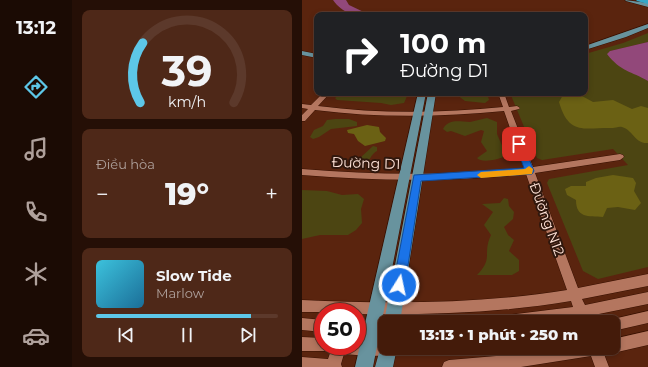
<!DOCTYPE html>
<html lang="vi">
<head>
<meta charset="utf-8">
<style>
	:root { --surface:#441b0a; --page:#4e2818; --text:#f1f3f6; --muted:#afa19c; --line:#5c392b; --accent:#5dc7e8 }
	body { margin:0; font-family:Montserrat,sans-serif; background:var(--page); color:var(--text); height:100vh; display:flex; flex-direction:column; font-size:15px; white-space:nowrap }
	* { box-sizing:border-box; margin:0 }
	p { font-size:13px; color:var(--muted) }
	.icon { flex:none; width:22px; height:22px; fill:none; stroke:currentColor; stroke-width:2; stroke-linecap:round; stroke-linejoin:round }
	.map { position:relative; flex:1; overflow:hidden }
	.drawer { display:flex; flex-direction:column; gap:10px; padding:10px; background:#250f06; width:230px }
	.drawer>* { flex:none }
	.guide { position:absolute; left:12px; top:12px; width:274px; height:84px; border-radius:8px; box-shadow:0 2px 6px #0003,0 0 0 1px var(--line); background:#202124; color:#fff; overflow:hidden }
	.speed { position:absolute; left:12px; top:303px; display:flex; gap:8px; font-size:20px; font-weight:700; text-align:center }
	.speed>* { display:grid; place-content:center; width:52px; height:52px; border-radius:50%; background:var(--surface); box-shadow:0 2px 6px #0003,0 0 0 1px var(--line); line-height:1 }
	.speed .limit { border:6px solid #d22; background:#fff; color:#111 }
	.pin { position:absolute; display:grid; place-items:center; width:34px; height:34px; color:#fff; margin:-17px; border-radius:8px; box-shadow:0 2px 6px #0006 }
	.me { position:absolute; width:44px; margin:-22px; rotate:10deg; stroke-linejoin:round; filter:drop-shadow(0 0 3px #0008) }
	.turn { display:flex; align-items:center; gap:14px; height:84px; padding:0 20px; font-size:18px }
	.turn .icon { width:52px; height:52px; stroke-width:2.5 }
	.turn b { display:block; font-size:28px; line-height:34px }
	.big { font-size:30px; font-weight:800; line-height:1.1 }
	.drawer .widget { flex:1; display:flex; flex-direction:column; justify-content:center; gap:6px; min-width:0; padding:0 14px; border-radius:8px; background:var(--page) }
	.drawer .dial { align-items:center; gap:0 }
	.dial svg { height:104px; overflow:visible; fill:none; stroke:var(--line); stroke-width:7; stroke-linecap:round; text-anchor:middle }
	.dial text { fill:var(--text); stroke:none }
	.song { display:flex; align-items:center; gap:12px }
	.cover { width:48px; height:48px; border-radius:6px; background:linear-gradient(135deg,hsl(190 70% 55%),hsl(200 70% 35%)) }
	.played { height:4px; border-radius:2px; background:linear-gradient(90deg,var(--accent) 85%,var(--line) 85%) }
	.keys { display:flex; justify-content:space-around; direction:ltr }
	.heat { display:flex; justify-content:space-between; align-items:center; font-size:22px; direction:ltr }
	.trip { position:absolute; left:76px; top:315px; width:242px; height:40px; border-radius:8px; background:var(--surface); box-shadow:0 2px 6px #0003,0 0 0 1px var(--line); font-weight:800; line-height:40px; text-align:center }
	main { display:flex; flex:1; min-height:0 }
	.menu { display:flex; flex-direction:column; width:72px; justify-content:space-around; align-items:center; background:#1b0b04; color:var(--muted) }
	.menu .icon { width:28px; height:28px }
	.menu .current { color:var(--accent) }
	.menu b { font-size:18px; color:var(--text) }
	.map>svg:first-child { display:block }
	.green { fill:#4c4512 }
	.forest { fill:#6b6114 }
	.water { fill:#92487a }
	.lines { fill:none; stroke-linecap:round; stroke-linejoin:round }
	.minor-casing { stroke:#371001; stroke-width:1 }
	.major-casing { stroke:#371001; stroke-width:1 }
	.highway-casing { stroke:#371001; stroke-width:1 }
	.minor { fill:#b4765f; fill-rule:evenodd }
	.major { fill:#68939e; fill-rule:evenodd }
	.highway { fill:#36a7c8; fill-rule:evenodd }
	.route { fill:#1a73e8; stroke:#114b97 }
	.slow { fill:#f59e0b }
	.labels { text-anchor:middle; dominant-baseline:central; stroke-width:4; stroke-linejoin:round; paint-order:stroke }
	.street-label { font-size:14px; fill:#ffe3d8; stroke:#2f170d }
</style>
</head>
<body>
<main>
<nav class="menu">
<b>13:12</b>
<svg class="icon current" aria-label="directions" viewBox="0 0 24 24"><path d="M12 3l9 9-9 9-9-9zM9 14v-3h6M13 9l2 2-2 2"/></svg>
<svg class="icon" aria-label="music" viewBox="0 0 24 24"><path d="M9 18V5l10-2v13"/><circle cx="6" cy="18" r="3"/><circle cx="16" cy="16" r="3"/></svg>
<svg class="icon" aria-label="phone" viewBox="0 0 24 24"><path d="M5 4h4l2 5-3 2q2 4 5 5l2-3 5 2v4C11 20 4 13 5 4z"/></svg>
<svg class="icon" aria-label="climate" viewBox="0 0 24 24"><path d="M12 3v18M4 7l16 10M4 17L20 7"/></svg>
<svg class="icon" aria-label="car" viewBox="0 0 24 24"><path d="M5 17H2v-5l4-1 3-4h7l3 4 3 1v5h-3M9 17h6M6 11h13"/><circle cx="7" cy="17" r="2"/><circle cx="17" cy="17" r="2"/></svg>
</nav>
<section class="drawer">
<div class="widget dial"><svg viewBox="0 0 100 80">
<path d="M14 69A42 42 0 1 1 86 69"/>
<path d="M14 69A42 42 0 0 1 16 23" stroke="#5dc7e8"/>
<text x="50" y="56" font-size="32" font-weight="700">39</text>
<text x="50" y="72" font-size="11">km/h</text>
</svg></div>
<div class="widget"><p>Điều hòa</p>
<div class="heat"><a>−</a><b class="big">19°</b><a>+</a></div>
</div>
<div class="widget">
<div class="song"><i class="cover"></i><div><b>Slow Tide</b><p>Marlow</p></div></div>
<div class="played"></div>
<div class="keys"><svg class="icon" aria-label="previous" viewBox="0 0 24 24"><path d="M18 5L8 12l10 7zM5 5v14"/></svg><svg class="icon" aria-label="pause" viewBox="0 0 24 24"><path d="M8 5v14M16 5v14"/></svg><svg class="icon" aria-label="next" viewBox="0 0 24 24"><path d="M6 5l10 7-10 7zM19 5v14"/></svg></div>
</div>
</section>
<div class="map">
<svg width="346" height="367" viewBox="0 0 346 367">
	<rect width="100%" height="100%" fill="#5a240e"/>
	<path class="green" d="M346 33V42L308 51 346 81V267L296 279 281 271 245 183 247 179 326 165 311 149 240 160 235 158 208 93H283V54L321 43Z
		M39 93H90V96L97 93 106 94 102 103 89 105 79 103 35 100 33 98Z
		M155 93H185L187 100 183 103 163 101 155 95Z
		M185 118 195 122V134L202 150 201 157C195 160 179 163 175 158L185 151 179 142 182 131 179 130 163 136 149 131 145 132 141 129C147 118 158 122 168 122 174 121 179 119 185 118Z
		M33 119H47L55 122V126L29 129 17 137 11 139 8 137 12 130 21 126 25 120Z
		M71 146 75 147V151C67 155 69 164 59 164L58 158Z
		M0 190 25 191 40 195 56 194 62 199 59 209 60 223 54 230 46 235H18L0 239Z
		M202 198 206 199 207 206 212 212 211 219 202 227 206 235 212 240 207 251 217 260V271L210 275H175C192 258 180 254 189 235L182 225 191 212 180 204 198 203Z"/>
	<path class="forest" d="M270 94 280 96 291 102 311 100 330 109 339 106 346 108V143C333 144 331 130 320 127 317 126 313 128 311 128 284 127 267 137 257 102L261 95Z
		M65 125 77 127 78 132 84 138 83 141 63 146 56 141 52 134 46 133 45 130Z
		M311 175 331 178 334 183 332 191 339 203 333 210 316 207 305 208 301 217C286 216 274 218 274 200L265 195 263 189 269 186H284V182L294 178Z"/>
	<path class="water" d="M31 0H44L47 5 68 15C52 15 41 14 31 0Z
		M346 42V81C329 71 319 72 305 54L308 51Z"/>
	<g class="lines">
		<g class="minor-casing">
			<path id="minor" d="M21 93H28L16 106C77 114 140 113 201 107L196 93H202L207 107 215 106 218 108 217 109 209 111 231 167 318 154 321 155 322 157 318 160 233 173 276 288 346 274V286L280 299 283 305 346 292V304L287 316 289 322H277L275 319 249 322H192L194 318 198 316 271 307 269 301C198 313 127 315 55 314V312H0V300C88 304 178 304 265 290L224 174C149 182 75 181 0 175V169C74 175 148 176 222 168L202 111C139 117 76 118 13 110L3 121H0V115L6 109 0 108V104L9 105Z
				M346 311V323L311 331V322H306L311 319Z
				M0 318 21 320V332L0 330Z
				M55 322H84L83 334H55Z
				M346 331V345L311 353 307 351 302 354 307 367H293L289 356 219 367H140L142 362 147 360 206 355 255 348H311V339Z
				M0 337 21 338V346H55V341L83 342V348H112L110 353 105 355 66 356 42 354 39 364 40 367H0V357L26 359 28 353 23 351H0Z"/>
		</g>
		<g class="major-casing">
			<path id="major" d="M323 0 346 3V7L324 1Z
				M346 24V28L324 37 283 50V46Z
				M0 51 15 54V58L0 55Z
				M116 93H124L71 367H53Z
				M126 93H134L98 322H83V326L82 322Z
				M83 340V348H95L91 367H73L80 342Z"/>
		</g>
		<g class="highway-casing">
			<path id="highway" d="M334 0H346V4L335 1Z"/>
		</g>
		<use href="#minor" class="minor"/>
		<use href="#major" class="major"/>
		<use href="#highway" class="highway"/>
	</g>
	<path class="route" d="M217 141 221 144 232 171 230 174 119 181 103 285 101 289 97 290 93 289 91 285 112 175 222 168 213 144Z"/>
	<path class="slow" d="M227 166 231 169 230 174 179 178 175 175 179 172 223 169Z"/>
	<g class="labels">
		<g class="street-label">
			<text transform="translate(64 163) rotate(2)">Đường D1</text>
			<text transform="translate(245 219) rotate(70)">Đường N12</text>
		</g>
	</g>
</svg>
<div class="speed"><div class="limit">50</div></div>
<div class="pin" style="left:217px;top:144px;background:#d93025"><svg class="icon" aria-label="arrive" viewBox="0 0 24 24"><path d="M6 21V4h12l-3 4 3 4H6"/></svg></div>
<svg class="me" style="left:97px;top:285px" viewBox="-20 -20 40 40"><circle r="17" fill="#1a73e8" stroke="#fff" stroke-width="3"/><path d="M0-11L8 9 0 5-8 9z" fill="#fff"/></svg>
<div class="trip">13:13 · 1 phút · 250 m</div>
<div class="guide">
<div class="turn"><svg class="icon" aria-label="right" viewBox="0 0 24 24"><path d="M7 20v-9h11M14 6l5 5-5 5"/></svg><div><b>100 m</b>Đường D1</div></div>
</div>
</div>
</main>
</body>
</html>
